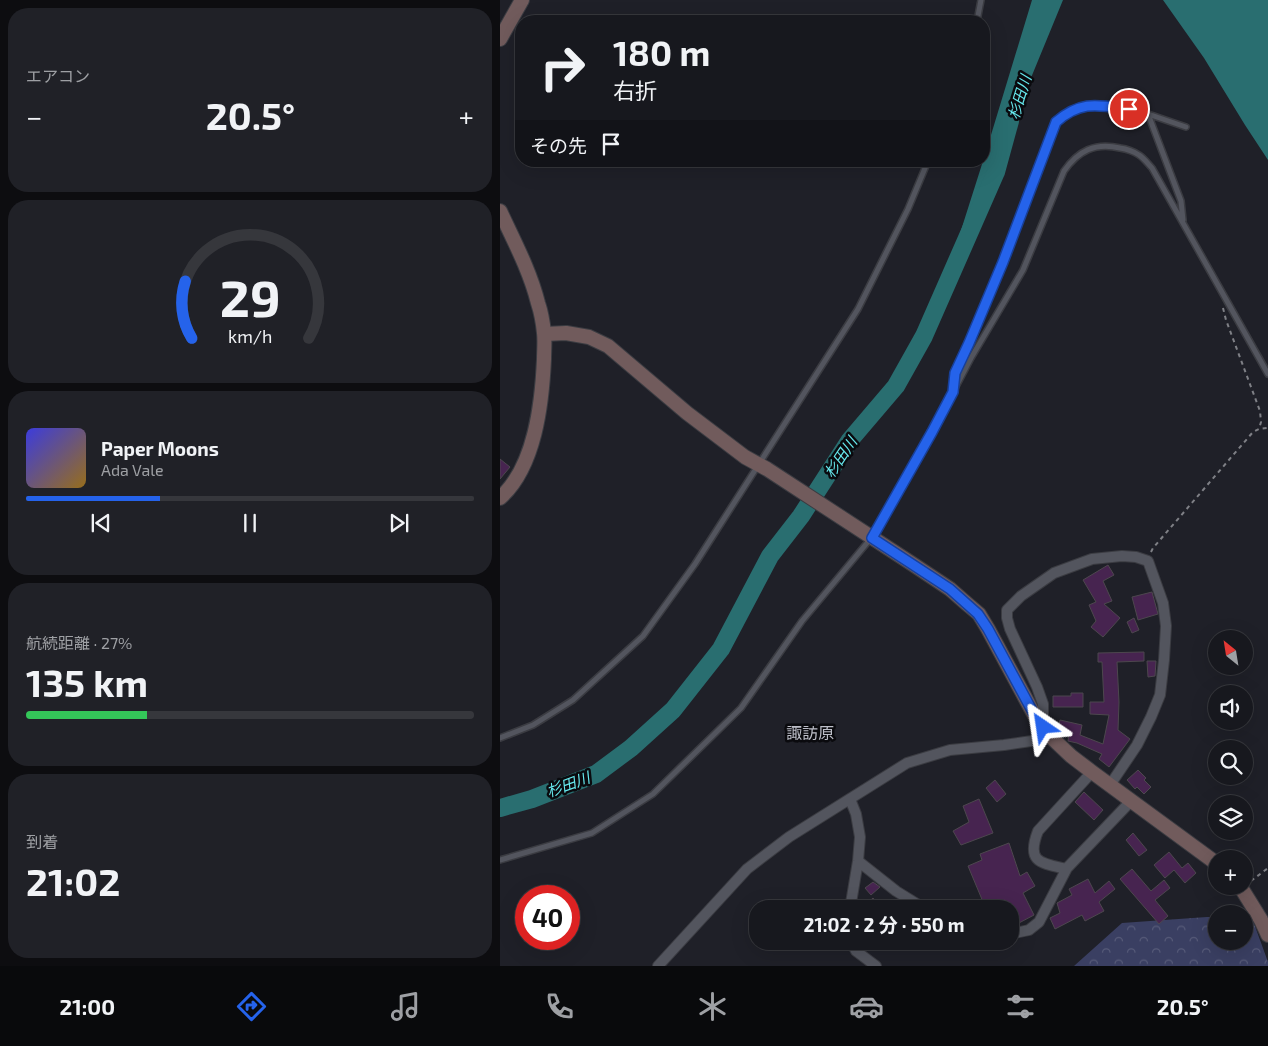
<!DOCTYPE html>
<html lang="ja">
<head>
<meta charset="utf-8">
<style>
	:root { --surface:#17181e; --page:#202127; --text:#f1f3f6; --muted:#9ea0a4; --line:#36373c; --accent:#2563eb }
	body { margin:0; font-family:"Exo 2","Noto Sans JP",sans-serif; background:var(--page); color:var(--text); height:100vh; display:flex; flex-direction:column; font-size:19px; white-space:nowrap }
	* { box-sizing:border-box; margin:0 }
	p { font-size:16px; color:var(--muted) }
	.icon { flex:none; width:28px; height:28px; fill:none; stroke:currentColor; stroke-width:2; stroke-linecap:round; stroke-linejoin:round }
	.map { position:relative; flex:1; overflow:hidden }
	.drawer { display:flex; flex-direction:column; gap:8px; padding:8px; background:#0d0d10; width:500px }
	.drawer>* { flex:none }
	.top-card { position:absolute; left:15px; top:15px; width:475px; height:152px; border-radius:20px; box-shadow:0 5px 20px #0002,0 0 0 1px var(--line); background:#17181e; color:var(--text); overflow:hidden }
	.needle { width:32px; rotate:330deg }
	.fabs { position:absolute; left:708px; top:630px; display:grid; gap:10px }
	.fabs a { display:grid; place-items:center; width:45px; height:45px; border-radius:50%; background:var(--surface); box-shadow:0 5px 20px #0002,0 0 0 1px var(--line); font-size:25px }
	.speed { position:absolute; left:15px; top:885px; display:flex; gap:10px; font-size:25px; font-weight:700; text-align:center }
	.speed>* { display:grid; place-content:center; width:65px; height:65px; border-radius:50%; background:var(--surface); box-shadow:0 5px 20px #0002,0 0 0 1px var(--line); line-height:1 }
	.speed .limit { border:8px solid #d22; background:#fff; color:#111 }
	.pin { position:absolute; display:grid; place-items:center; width:42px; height:42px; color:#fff; margin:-21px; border:2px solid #fff; border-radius:50%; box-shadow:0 1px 5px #0007 }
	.me { position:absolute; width:55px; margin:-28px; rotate:328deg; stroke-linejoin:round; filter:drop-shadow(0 0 4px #0008) }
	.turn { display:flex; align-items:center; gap:18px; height:105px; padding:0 15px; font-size:22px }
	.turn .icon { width:65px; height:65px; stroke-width:2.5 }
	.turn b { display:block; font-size:35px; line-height:42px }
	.then { display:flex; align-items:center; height:48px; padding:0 15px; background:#0003; gap:10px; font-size:19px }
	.big { font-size:38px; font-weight:700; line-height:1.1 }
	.drawer .widget { flex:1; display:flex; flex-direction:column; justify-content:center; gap:8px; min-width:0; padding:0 18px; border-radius:20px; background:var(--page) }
	.drawer .dial { align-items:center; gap:0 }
	.dial svg { height:130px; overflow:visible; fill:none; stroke:var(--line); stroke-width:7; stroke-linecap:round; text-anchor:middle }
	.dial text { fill:var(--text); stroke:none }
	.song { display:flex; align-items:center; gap:15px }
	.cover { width:60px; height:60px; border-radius:8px; background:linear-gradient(135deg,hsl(240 70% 55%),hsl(40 70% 35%)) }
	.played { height:5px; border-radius:2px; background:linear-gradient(90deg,var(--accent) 30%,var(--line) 30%) }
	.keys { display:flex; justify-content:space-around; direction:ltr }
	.heat { display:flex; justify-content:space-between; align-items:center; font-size:28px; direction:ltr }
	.charge { height:8px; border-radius:4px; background:linear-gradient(90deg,#34c759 27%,var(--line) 0) }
	.trip { position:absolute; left:249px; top:900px; width:270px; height:50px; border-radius:20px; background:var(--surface); box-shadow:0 5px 20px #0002,0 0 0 1px var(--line); font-weight:700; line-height:50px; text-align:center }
	.tabs { display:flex; height:80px; justify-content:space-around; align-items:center; background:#090a0c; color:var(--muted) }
	.tabs .icon { width:35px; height:35px }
	.tabs .on { color:var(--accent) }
	.tabs b { font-size:22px; color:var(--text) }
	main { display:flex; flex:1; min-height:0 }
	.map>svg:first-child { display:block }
	.forest { fill:url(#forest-crowns) }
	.water { fill:#296e70 }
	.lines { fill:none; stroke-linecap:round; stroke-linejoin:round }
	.river { stroke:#296e70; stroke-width:18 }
	.building { fill:#472450; stroke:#4d474e }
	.lane-casing { stroke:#3b3c42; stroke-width:8 }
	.street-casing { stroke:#3b3c42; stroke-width:12 }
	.secondary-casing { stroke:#3b3c42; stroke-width:16 }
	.path { stroke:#7f8086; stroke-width:2; stroke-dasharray:4 4; stroke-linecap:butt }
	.lane { stroke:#53555e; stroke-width:5 }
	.street { stroke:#53555e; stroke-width:10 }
	.secondary { stroke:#715b5c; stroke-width:14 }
	.route-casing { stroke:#184099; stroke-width:12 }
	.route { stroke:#2563eb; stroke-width:9 }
	.labels { text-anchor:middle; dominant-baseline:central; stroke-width:5; stroke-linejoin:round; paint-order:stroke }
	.water-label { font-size:15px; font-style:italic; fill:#67eaef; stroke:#0a0a0e }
	.quarter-label { font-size:16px; fill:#bcbec8; stroke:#0a0a0e }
</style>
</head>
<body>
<main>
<section class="drawer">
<div class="widget"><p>エアコン</p>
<div class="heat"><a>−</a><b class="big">20.5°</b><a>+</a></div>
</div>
<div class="widget dial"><svg viewBox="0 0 100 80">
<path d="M14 69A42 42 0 1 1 86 69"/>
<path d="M14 69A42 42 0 0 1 10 34" stroke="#2563eb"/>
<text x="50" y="56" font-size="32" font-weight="700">29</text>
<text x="50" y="72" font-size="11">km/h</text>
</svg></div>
<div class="widget">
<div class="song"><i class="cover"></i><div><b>Paper Moons</b><p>Ada Vale</p></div></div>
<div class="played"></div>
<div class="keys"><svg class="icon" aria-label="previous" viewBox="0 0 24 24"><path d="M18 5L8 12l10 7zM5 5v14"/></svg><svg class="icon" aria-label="pause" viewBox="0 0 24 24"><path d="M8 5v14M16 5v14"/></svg><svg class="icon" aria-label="next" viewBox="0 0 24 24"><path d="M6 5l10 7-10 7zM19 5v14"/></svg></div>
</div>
<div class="widget"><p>航続距離 · 27%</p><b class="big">135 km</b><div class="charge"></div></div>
<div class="widget"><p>到着</p><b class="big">21:02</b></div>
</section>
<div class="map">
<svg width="768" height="966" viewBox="0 0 768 966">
	<defs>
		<pattern id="forest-crowns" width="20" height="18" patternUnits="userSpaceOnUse" patternTransform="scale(1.25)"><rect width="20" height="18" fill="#3a3f62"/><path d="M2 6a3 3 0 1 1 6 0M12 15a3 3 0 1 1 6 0" fill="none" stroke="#575b79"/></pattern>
	</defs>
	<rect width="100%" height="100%" fill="#1f2028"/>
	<path class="forest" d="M707 917H716V941H744V918H752L768 962V966H574L622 923Z"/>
	<path class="water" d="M532 0H563L436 309 483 161H484V158Z
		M663 0H768V160L745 125 704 58Z"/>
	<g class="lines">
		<path class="river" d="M0 808 32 799 96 774 131 748 173 710 221 649 270 556 301 516 350 440 396 386 424 336 496 172 510 121"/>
	</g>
	<path class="building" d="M0 459 10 467 0 479Z
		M608 565 614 575 603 581 612 601 604 604 620 618 603 637 591 627 596 621 589 605 596 602 583 580Z
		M652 592 658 614 638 620 632 597Z
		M634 618 639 630 632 633 627 622Z
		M644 652V661L617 662 619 702 618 730 630 739 609 767 599 759 602 754 577 743 568 741 569 734 558 732 557 731 560 720 582 725 580 735 603 744 609 715 590 714V702H604L602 662H598V653Z
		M647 661H656L655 676 648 677Z
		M571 693H583V707H553V696H571Z
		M638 770 646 778 644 780 651 787 644 794 637 787 635 789 627 780Z
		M495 780 506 794 497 802 486 788Z
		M584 792 603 810 594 820 575 802Z
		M479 799 493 833 461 845 453 831 469 822 463 806Z
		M633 833 647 850 639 856 626 840Z
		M509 843 520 876 527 872 535 886 523 893 534 915 517 924 505 900 486 909 468 866 482 860 480 854Z
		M669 852 682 868 688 863 696 873 685 883 674 870 665 878 654 865Z
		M632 869 651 891 664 880 670 888 655 900 668 916 659 924 620 879Z
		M588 879 595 893 609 881 615 889 599 902 604 911 585 921 582 915 555 929 550 918 560 913 557 903 572 895 569 889Z
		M373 882 380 887 371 895 365 888Z
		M373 898 382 909H361Z"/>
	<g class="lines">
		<g class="lane-casing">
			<path id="lane" d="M477 21 481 0
				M648 114 681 201 683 220
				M453 389 455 373 469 343 503 262 537 174 556 122 564 115 578 107 599 105 629 109 648 114 686 127
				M0 738 33 725 73 700 143 636 195 564 358 309 408 209 428 161
				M0 860 92 833 153 794 241 708 302 621 372 537 432 432 471 358 523 270 564 171C578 151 595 142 620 148 627 149 633 151 639 155 644 158 648 164 652 168L768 374"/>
		</g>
		<g class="street-casing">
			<path id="street" d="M543 727V704L537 687 510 629 507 618V610L521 596 554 573 592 559 622 556 636 557 648 561 663 603 666 626 664 660 660 695 651 717 637 745 610 785
				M350 799 356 814 360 837 358 861 350 909
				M358 861 396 891 425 909
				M566 869C540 863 526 862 538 831L592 772
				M510 932 515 933 529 930 539 922 567 868 632 800
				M351 941 356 951 376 966
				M158 966 247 869 289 837 407 763 450 750 504 745 552 738"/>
		</g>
		<g class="secondary-casing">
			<path id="secondary" d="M0 39 22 0
				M0 211C14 241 30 271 38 303 41 312 43 323 44 333 45 341 44 351 44 359 42 404 35 467 0 498
				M45 334 66 333 89 337 108 346 187 413 245 457 267 469 414 565 450 589 466 603 479 614 488 629 535 716 543 727 552 738 571 756 592 772 716 863
				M740 886 761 920 768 935"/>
		</g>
		<path class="path" d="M723 308 726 320 760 411 761 422 759 429
			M651 552 653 548 753 432 759 429 767 428 768 430
			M751 881 768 868"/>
		<use href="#lane" class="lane"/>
		<use href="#street" class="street"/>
		<use href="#secondary" class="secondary"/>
	</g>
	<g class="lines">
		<g class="route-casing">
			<path id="route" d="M543 727 535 716 488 629 478 614 450 589 372 538 432 432 453 392 455 373 469 343 503 262 556 122C581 100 598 105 629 109"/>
		</g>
		<use href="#route" class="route"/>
	</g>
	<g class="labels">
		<g class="water-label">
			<text transform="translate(519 97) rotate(-73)">杉田川</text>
			<text transform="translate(340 457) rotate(-56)">杉田川</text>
			<text transform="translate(68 784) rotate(-20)">杉田川</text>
		</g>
		<g class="quarter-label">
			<text x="310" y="732">諏訪原</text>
		</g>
	</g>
</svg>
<div class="fabs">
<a><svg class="needle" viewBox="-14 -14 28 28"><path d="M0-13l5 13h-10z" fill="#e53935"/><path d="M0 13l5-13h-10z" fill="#9ea0a4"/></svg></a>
<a><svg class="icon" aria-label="sound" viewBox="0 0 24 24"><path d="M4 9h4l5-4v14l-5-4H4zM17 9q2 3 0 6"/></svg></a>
<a><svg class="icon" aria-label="search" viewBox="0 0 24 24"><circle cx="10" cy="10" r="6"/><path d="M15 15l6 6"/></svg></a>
<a><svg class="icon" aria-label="layers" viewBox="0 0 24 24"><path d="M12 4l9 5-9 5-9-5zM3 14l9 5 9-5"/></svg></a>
<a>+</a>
<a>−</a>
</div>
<div class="speed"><div class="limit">40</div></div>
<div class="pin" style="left:629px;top:109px;background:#d93025"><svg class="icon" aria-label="arrive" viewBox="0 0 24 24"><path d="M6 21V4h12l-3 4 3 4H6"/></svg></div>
<svg class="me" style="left:543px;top:727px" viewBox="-20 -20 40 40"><path d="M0-17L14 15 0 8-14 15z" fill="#2563eb" stroke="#fff" stroke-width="4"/></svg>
<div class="trip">21:02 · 2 分 · 550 m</div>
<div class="top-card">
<div class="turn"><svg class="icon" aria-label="right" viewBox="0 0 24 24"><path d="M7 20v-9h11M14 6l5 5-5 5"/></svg><div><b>180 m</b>右折</div></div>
<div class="then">その先<svg class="icon" aria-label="arrive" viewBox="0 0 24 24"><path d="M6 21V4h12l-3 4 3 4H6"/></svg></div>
</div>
</div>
</main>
<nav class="tabs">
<b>21:00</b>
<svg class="icon on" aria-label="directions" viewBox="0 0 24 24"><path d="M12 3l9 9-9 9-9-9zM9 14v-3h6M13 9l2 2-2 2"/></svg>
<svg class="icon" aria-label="music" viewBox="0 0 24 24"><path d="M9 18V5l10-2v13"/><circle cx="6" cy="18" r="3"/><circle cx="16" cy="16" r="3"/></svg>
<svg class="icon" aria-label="phone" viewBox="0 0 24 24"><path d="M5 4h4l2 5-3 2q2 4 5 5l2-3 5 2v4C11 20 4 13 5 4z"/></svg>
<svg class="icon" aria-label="climate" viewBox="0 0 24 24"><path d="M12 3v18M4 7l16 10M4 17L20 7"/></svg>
<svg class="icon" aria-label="car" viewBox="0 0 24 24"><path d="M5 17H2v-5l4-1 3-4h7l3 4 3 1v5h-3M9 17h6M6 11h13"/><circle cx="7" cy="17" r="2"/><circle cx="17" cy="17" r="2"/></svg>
<svg class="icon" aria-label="filters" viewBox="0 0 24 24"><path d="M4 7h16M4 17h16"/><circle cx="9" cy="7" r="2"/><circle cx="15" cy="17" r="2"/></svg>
<b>20.5°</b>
</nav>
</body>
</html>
